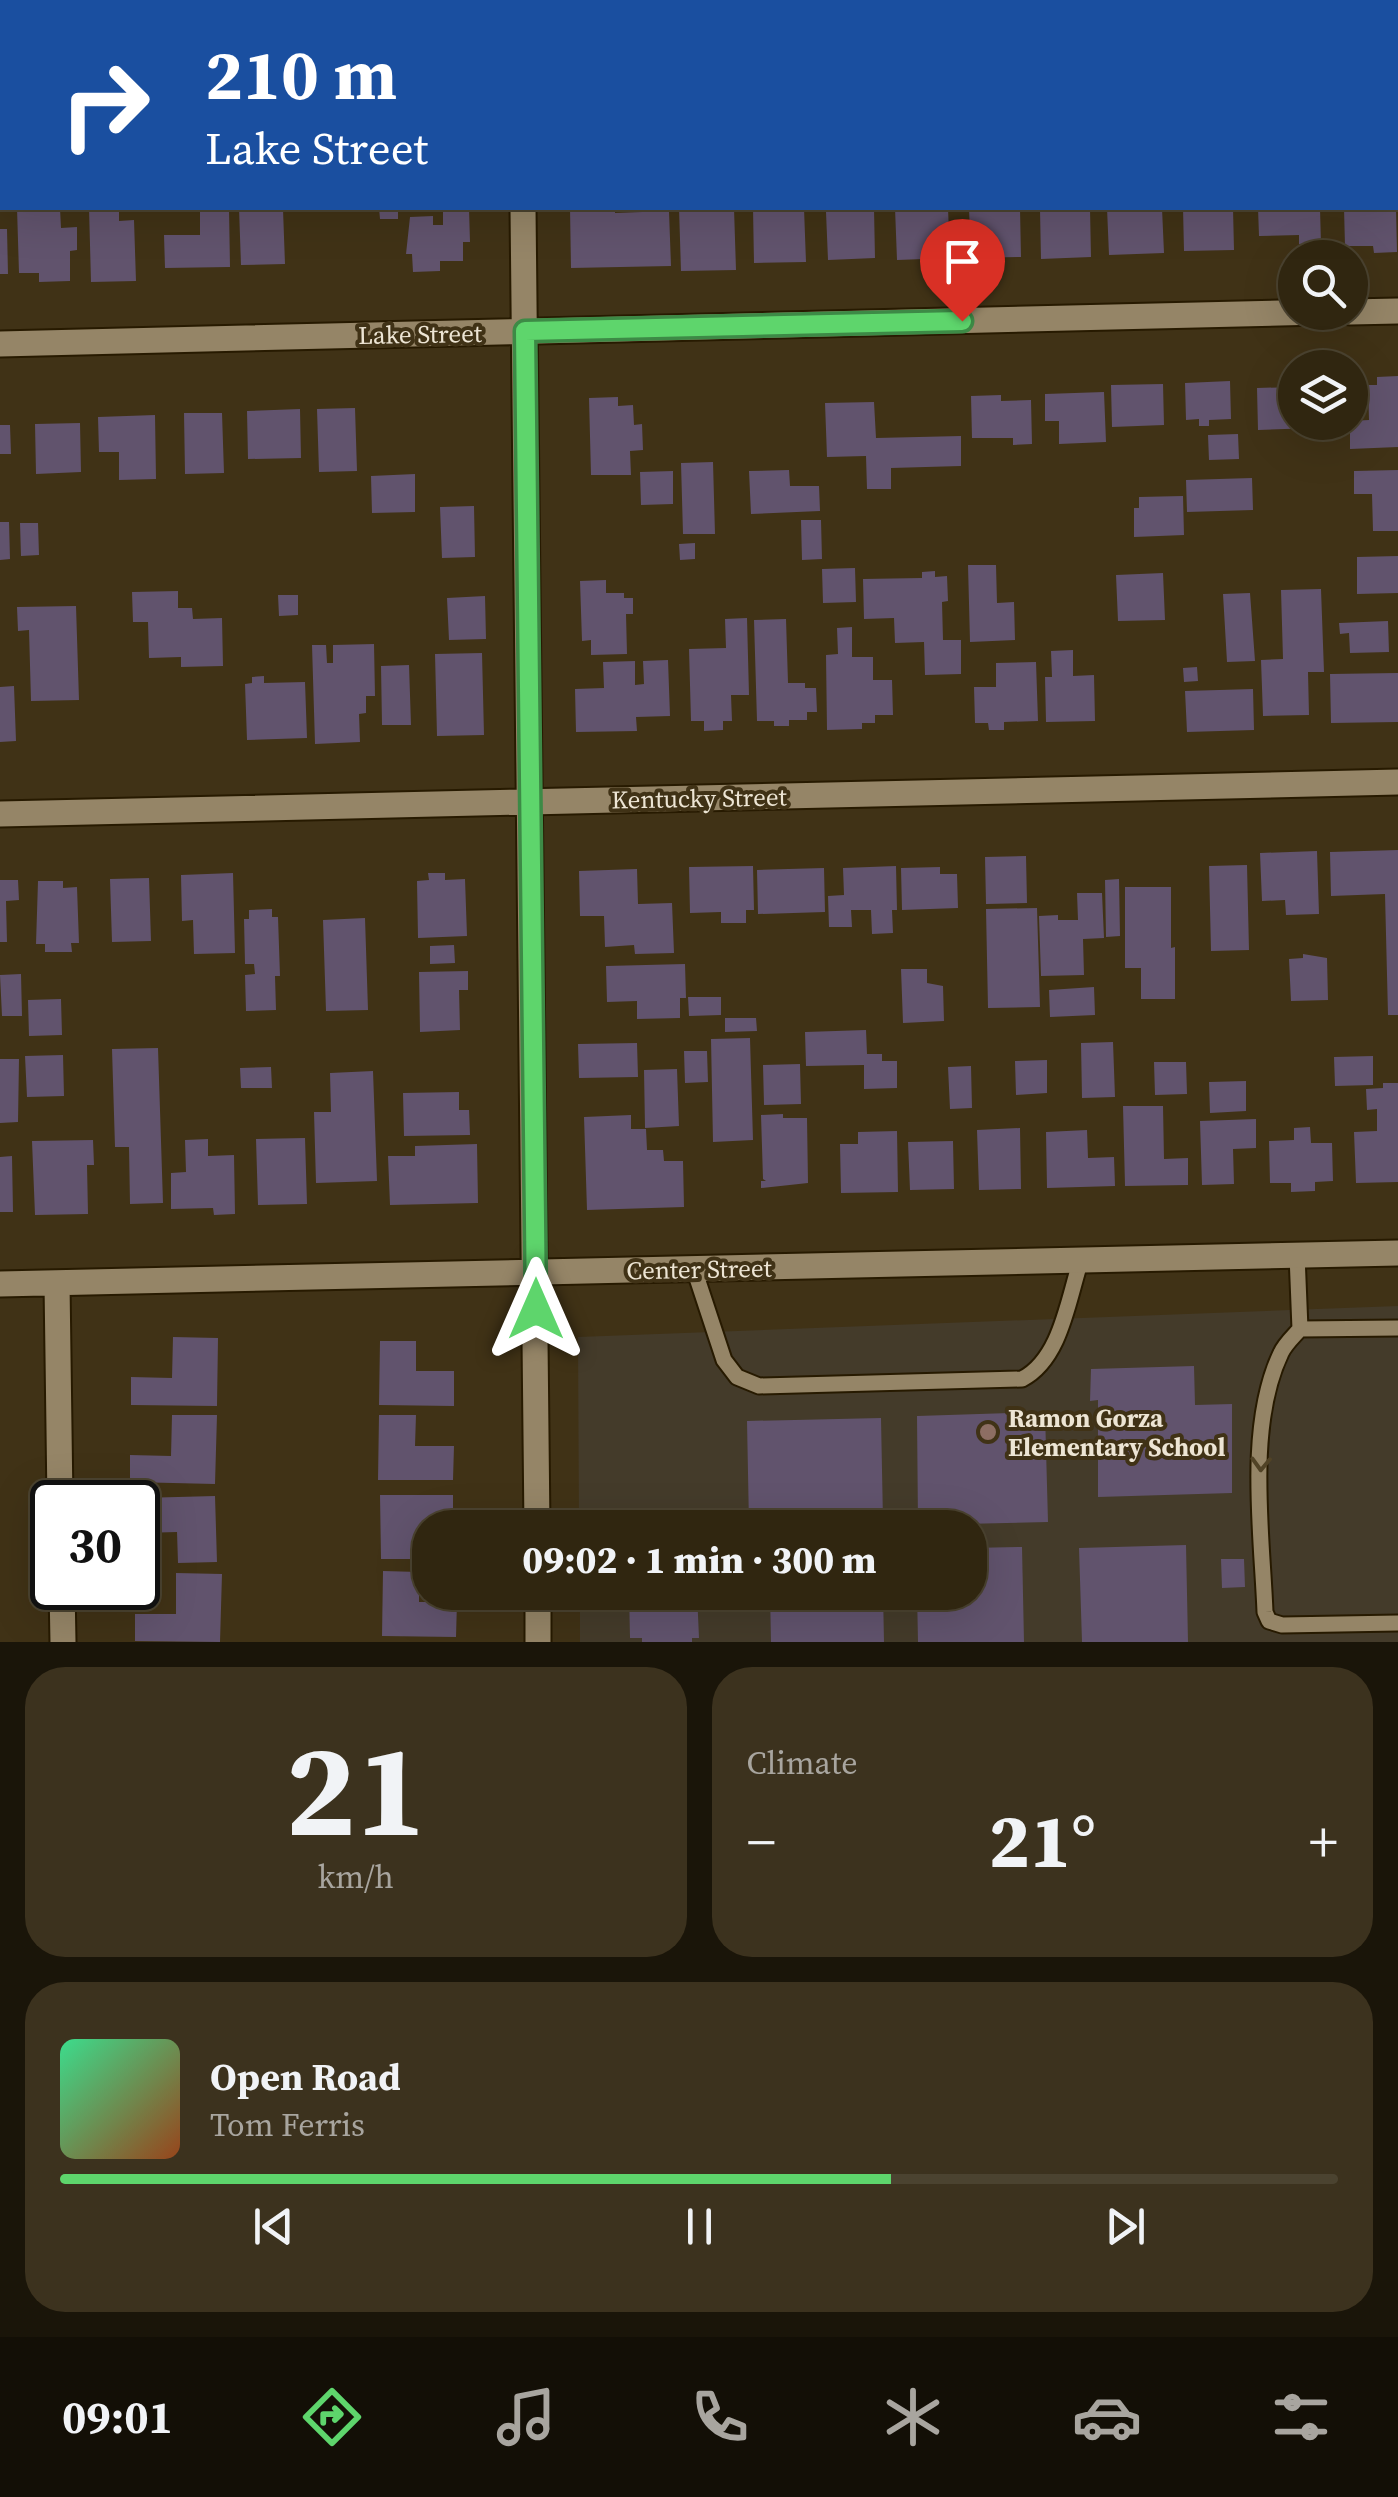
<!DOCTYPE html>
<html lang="en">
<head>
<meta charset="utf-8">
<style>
	:root { --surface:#302610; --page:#3c321e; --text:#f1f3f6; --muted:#a8a59f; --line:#4b4330; --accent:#5ed56c }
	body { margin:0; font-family:"Source Serif 4",serif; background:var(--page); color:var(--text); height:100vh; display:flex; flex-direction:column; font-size:38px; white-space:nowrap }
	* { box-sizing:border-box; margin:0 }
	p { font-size:32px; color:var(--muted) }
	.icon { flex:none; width:55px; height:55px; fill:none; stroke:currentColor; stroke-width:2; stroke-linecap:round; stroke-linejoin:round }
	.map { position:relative; height:1642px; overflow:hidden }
	.details { display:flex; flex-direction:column; gap:25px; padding:25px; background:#1a1509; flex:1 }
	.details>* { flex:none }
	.hud { position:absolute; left:0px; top:0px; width:1400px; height:210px; box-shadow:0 10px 40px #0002,0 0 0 2px var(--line); background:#1a4fa0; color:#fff; overflow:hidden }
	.controls { position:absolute; left:1278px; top:240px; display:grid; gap:20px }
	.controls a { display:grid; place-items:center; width:90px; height:90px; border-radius:50%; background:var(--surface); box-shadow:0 10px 40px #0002,0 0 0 2px var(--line); font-size:50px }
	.speed { position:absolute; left:30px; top:1480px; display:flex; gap:20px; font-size:50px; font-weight:700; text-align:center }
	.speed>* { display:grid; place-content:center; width:130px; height:130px; border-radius:50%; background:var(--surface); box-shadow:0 10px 40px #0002,0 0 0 2px var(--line); line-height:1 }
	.speed .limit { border:5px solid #111; border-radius:15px; background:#fff; color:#111 }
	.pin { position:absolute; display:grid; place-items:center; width:85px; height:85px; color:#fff; margin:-102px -42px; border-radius:50% 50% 50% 0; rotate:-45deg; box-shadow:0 0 10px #0007 }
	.pin .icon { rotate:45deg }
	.me { position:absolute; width:110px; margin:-55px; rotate:0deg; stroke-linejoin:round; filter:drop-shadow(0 0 8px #0008) }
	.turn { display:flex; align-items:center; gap:35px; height:210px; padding:0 40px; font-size:45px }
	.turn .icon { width:130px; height:130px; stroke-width:2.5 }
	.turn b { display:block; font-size:70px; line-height:85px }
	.big { font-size:75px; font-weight:800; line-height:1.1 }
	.details .tile { flex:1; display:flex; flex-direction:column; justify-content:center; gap:15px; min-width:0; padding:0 35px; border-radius:40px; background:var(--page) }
	.details .dial { align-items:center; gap:0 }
	.dial b { font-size:130px; line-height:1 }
	.song { display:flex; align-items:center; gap:30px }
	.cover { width:120px; height:120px; border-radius:15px; background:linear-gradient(135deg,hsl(150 70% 55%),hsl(20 70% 35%)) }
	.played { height:10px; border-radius:5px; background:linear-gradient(90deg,var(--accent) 65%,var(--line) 65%) }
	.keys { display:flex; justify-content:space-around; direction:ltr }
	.heat { display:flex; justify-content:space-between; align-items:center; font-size:55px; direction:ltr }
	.details .tiles { flex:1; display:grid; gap:25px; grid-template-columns:1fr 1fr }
	.tile:last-child { grid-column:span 2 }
	.trip { position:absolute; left:412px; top:1510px; width:575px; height:100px; border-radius:40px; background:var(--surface); box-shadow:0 10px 40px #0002,0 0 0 2px var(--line); font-weight:800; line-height:100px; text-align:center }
	.menu { display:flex; height:160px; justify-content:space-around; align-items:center; background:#130f06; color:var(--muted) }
	.menu .icon { width:70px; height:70px }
	.menu .active { color:var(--accent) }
	.menu b { font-size:45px; color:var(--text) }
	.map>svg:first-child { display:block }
	.education { fill:#443b2a }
	.building { fill:#61536d }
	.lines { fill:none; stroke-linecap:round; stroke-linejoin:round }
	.service-casing { stroke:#271a00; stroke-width:19 }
	.minor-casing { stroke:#271a00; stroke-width:29 }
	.service { stroke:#958567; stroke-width:15 }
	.minor { stroke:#958567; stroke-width:25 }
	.oneway { stroke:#514326 }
	.route-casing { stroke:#3d8a46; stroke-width:25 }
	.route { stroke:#5ed56c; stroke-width:18 }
	.education-dot { fill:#8d6e63; stroke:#403216; stroke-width:4 }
	.labels { text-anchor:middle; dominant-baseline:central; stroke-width:8; stroke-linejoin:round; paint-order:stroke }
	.street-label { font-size:25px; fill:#ede5d4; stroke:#403216 }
	.poi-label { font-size:25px; font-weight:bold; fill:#ede5d4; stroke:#403216; text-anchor:start }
</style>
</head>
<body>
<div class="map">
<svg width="1398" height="1642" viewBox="0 0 1398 1642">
	<rect width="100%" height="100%" fill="#403216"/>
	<path class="education" d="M1398 1306V1642H580V1593L970 1592V1528L579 1527 578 1337Z"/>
	<path class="building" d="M17 208H60L61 228 77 227V250L70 251V281L39 282V273H19Z
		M89 208H119V221L134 220 136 281 91 282Z
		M200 208H229L230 267 165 268 164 235H200Z
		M239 208 283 209 285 264 241 265Z
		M379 208H398V219H380Z
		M443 208H469L470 242H463V261H440V271L413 272 412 254H406L410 217 433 216V225H443Z
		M570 208H615V213L669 211 671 266 571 268Z
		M679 208H734L736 270 681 271Z
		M753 208H804L806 262 754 263Z
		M855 208H874L875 258 828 260 826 212 855 211Z
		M895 208H948L950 258 897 260Z
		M1020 208 1021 257 971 258 969 209Z
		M1066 208H1090L1091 257 1041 259 1040 210Z
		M1107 208H1162L1164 253 1109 255Z
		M1183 208H1233L1234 250 1184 251Z
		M1258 208H1320L1321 244H1299V235L1259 236Z
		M1344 208H1396L1397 252 1374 253 1373 246H1345Z
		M0 229H7L8 274H0Z
		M1398 376V447L1350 449V421L1369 420 1368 385H1377V377Z
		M1230 381 1231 419 1209 420V426H1199V419L1186 420 1185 383Z
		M1163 384 1164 425 1112 427 1111 385Z
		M1295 387V422H1316V428L1258 430 1257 388Z
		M1104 392 1106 442 1059 444V421H1045V394Z
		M1001 395V401L1031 400 1032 444 1013 445V438H972L971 396Z
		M618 397V406L633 405 634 425 642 424 643 450 630 451 631 475H591L589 398Z
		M874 402 876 438 961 436V466L891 468V489H867L866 456 827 457 825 403Z
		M355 408 357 471 319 472 317 409Z
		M300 409 301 458 248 459 247 411Z
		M184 413H222L224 473 185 474Z
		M155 415 156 479 119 480V452H99L98 417Z
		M80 423 81 472 36 474 35 424Z
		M0 425H10L11 454H0Z
		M1238 434 1239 459 1209 460 1208 435Z
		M713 462 715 534H683L681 463Z
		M789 470 790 486H819L820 511 751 514 749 471Z
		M1398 470V531H1373L1372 494H1354V471Z
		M673 471V504L641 505 640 472Z
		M415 474V512L372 513 371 476Z
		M1252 478 1253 510 1187 512 1186 480Z
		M1183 496 1184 535 1134 537V508H1139V497Z
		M474 506 475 557 442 558 440 507Z
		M801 520H821L822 559 802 560Z
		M0 522H9L10 559 0 560Z
		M20 523H38L39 555 21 556Z
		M695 543V559L680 560 679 544Z
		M1398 556V593L1357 594V557Z
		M968 565H996L997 603 1014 602 1015 640 970 642Z
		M855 568 856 602 823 603 822 569Z
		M935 571V577L947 576 948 601 942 602 943 640H961V674L925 675 924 642 895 643 894 618 864 619 863 579 922 578V572Z
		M1163 573 1165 620 1118 621 1116 575Z
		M606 580V593H624V598H633V614H626L627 654 591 655V640L582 641 580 581Z
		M1321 589 1324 672H1308L1309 715 1263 716 1261 660 1283 659 1281 590Z
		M178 591V608H192L193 619 222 618 223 666 181 667V657L149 658 148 622H133L132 592Z
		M1250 593 1255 661 1227 662 1223 594Z
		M278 595H298V615L279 616Z
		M485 596 486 639 449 640 447 598Z
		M76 606 79 700 31 701 29 630 18 631 17 607Z
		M747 618 749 695H731L732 721H723V730L704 731V721H691L689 649 726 648 725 619Z
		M786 619 788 683H805V688H816L817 712H807V720H789V726H774V721H757L754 620Z
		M1388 621 1389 652 1350 653 1349 633 1340 634 1339 623Z
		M852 627V657H873V680H892L893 715H875V723H862V729L827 730 826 655 838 654 837 628Z
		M374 644 375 696H366V713L359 714 360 742 315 744 312 645H326L327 663H333V645Z
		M1073 650V676L1094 675 1095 721 1046 722 1045 677H1052L1051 651Z
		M482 653 484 735 437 736 435 654Z
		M668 660 670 716 636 717 637 731 576 732 575 689 604 688 603 662 635 661V685L644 684 643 661Z
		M1036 662 1038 721 1004 722V730H989L988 723H975L974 687H996V663Z
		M409 665 411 725H382L381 666Z
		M1197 667 1198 681 1184 682 1183 668Z
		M1398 673V722L1331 723 1330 674Z
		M264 676V683L305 682 307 738 247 740 245 684 252 683V677Z
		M14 686 16 741 0 742V687Z
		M1253 689 1254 730 1187 732 1185 691Z
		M1398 850V1015H1388L1385 894 1331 896 1330 852Z
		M1317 851 1319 914 1286 915 1285 900 1262 901 1260 853Z
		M1026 856 1027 903 986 904 985 857Z
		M1247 865 1249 950 1211 951 1209 866Z
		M753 866 754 910H746V923H721V912L690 913 689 867Z
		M896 866 897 910H892L893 933 872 934 871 910H851L852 927H829L828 896 844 895 843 868Z
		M940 867V874H957L958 908 902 910 901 868Z
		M824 868 825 912 758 914 757 870Z
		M637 869 638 904 672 903 674 953 635 954 634 945 605 947 604 916H580L579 871Z
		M233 873 235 953 194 954 193 920 182 921 181 875Z
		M428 873H445V880L465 879 467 936 418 938 417 881 429 880Z
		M149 878 151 941 112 942 110 879Z
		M1119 879 1120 936 1106 937 1105 880Z
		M0 880H18L19 900 6 901 7 942H0Z
		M38 881H63V888L77 887 79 943H71L72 952H45V944H36Z
		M1125 887H1171V948L1175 947V999H1141V968H1125Z
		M1077 893H1102L1104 938 1083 939 1084 975 1041 976 1039 916 1058 915V920H1078Z
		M1037 908 1040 1007 988 1008 986 909Z
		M272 909V917H278L280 976H275L276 1010 246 1011 245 975 255 974 254 964H245L244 919H249V910Z
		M365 918 368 1010 326 1011 323 920Z
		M454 945 455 963 430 964V946Z
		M1303 954 1327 958 1328 1000 1291 1001 1289 959 1303 958Z
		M685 964 686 998H680V1018L637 1019V1001L607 1002 606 966Z
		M901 969H927V983L943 986 944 1021 903 1023Z
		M468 971V990H459L460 1030 420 1032 419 972Z
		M21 974 22 1016H2L0 975Z
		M1094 987 1095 1015 1050 1017 1049 990Z
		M688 997H721V1015L689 1016Z
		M61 999 62 1035 29 1036 28 1000Z
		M725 1018H756L757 1031 725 1032Z
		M866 1030 867 1054H882V1061H897V1088L864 1089V1065L806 1066 805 1032Z
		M750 1038 753 1140 713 1142 711 1039Z
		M1113 1042 1115 1097 1082 1098 1081 1043Z
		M637 1043 638 1077 579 1078 578 1044Z
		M158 1048 163 1203 130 1204 129 1147H115L112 1049Z
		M684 1051H707L708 1082 685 1083Z
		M63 1055 64 1096 27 1097 25 1056Z
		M1373 1056V1085L1335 1086 1334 1057Z
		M0 1059H19L18 1122 0 1123Z
		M1047 1060V1093L1016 1095 1015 1061Z
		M1154 1062H1186L1187 1094 1155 1095Z
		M800 1064 801 1104 764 1105 763 1065Z
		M971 1066 972 1108 950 1109 948 1067Z
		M271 1067 272 1088H241L240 1068Z
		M677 1069 679 1126 645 1128 644 1070Z
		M373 1071 377 1181 316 1183 314 1112H331L330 1073Z
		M1246 1081V1111L1210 1113 1209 1082Z
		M1383 1083H1398V1182L1356 1183 1354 1132 1377 1131V1109L1367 1110 1366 1089 1383 1088Z
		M459 1092V1110H469L470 1135 404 1136 403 1093Z
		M1123 1106H1163L1164 1159 1188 1158V1185L1125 1186Z
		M783 1114V1118H807L808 1183 761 1188V1181H766L763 1179 761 1115Z
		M631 1115V1129H646L647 1150H663L664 1161H683L684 1207 587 1210 584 1117Z
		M1256 1119V1148L1233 1149 1234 1184 1202 1185 1200 1121Z
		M1310 1127 1311 1143H1332L1333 1181 1315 1182V1191L1291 1192V1183H1270L1269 1141 1294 1140V1128Z
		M1020 1128 1021 1189 979 1190 977 1130Z
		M1087 1130 1088 1158 1114 1157 1115 1186 1047 1188 1046 1132Z
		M897 1131 898 1192 841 1193 840 1144H858V1132Z
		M305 1138 307 1204 258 1205 256 1139Z
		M208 1139V1156L234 1155 235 1214 214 1215 213 1208 171 1209V1173L186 1172 185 1140Z
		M93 1140 94 1165H87L88 1214 35 1215 32 1141Z
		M953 1141 954 1189 910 1190 908 1142Z
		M477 1144 478 1203 390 1205 388 1156H415V1146Z
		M12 1156 13 1212H0V1157Z
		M173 1337 218 1338 217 1406 131 1405V1377L172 1378Z
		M380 1341H416V1371H454V1406L379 1405Z
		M1194 1366 1195 1405 1232 1404V1493L1098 1497V1400L1090 1401 1091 1369Z
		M1045 1412 1048 1522 918 1525 917 1416Z
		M172 1415H217L215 1484 130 1482V1455L171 1456Z
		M379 1415H416L415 1446H454L453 1480H378Z
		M881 1418 883 1521 749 1525 747 1421Z
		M380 1495H453V1528H420V1559H381Z
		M215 1496 217 1562 178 1563 177 1532 141 1533 140 1498Z
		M1186 1545 1188 1642H1082L1079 1548Z
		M1022 1547 1024 1642H918L917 1592H970V1548Z
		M1221 1559H1244L1245 1587 1222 1588Z
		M383 1571 419 1572V1602H457L456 1637 382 1636Z
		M176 1573 222 1574 220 1642 135 1641V1614H176Z
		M629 1592H697L699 1638H692V1642H642V1638H630Z
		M770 1592H883L884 1642H771Z"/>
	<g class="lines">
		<g class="service-casing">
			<path id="service" d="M1297 1255 1300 1329C1293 1337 1285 1344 1281 1353 1246 1426 1262 1534 1265 1612L1269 1621 1282 1625 1398 1623
				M694 1269 724 1360 737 1377 759 1386 1022 1379C1061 1359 1068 1299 1081 1260
				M1300 1329 1398 1328"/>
		</g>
		<g class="minor-casing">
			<path id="minor" d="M521 0V2
				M523 208 537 1528
				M1350 312 1398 311
				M0 344 1320 312
				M0 814 1398 782
				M57 1283 60 1502
				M0 1284 1398 1253
				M62 1588 63 1642
				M538 1592V1642"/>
		</g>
		<use href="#service" class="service"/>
		<use href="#minor" class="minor"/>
	</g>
	<defs><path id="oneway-chevron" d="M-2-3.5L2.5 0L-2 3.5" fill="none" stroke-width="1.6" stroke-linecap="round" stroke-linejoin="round" transform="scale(2.5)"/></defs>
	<use class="oneway" href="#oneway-chevron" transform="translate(1261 1464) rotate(92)"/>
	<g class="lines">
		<g class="route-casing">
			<path id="route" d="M536 1309 525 331 962 321"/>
		</g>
		<use href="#route" class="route"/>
	</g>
	<circle class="education-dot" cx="988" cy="1432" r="10"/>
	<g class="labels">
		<g class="street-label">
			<text transform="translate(420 334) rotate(-1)">Lake Street</text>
			<text transform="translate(699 798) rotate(-1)">Kentucky Street</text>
			<text transform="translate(699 1269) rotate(-1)">Center Street</text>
		</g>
		<g class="poi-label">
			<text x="1008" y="1418">Ramon Gorza<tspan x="1008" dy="29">Elementary School</tspan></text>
		</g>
	</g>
</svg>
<div class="controls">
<a><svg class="icon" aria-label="search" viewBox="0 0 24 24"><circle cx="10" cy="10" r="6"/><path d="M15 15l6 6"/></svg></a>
<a><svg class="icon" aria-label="layers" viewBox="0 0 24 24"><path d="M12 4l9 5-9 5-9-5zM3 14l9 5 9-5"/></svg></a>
</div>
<div class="speed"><div class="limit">30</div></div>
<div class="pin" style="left:962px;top:321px;background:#d93025"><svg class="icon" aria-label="arrive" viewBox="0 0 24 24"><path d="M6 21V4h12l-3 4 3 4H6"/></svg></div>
<svg class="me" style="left:536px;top:1309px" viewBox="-20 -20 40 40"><path d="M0-17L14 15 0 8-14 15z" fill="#5ed56c" stroke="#fff" stroke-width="4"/></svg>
<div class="trip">09:02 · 1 min · 300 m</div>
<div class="hud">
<div class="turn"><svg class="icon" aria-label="right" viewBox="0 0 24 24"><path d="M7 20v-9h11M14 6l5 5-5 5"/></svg><div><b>210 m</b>Lake Street</div></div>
</div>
</div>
<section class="details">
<div class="tiles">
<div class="tile dial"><b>21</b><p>km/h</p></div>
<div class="tile"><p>Climate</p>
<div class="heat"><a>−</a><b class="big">21°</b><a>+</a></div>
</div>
<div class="tile">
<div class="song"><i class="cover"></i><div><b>Open Road</b><p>Tom Ferris</p></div></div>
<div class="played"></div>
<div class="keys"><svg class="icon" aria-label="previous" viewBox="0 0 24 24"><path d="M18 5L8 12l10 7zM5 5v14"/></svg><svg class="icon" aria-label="pause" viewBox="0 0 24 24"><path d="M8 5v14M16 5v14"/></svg><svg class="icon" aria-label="next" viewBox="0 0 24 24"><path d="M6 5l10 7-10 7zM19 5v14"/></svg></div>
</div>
</div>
</section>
<nav class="menu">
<b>09:01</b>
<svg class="icon active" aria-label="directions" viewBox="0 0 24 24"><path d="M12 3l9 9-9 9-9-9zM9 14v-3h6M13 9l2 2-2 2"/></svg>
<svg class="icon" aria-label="music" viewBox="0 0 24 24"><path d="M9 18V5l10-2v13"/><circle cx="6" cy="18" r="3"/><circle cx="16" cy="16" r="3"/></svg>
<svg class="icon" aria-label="phone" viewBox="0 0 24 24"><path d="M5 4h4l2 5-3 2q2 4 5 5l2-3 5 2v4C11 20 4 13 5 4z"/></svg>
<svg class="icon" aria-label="climate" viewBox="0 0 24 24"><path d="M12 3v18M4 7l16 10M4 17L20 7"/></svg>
<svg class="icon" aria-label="car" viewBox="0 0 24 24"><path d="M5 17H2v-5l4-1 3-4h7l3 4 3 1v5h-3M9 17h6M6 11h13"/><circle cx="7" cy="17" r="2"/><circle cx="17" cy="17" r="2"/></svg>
<svg class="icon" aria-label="filters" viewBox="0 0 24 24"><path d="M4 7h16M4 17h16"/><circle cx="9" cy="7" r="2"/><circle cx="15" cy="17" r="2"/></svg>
</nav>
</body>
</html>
